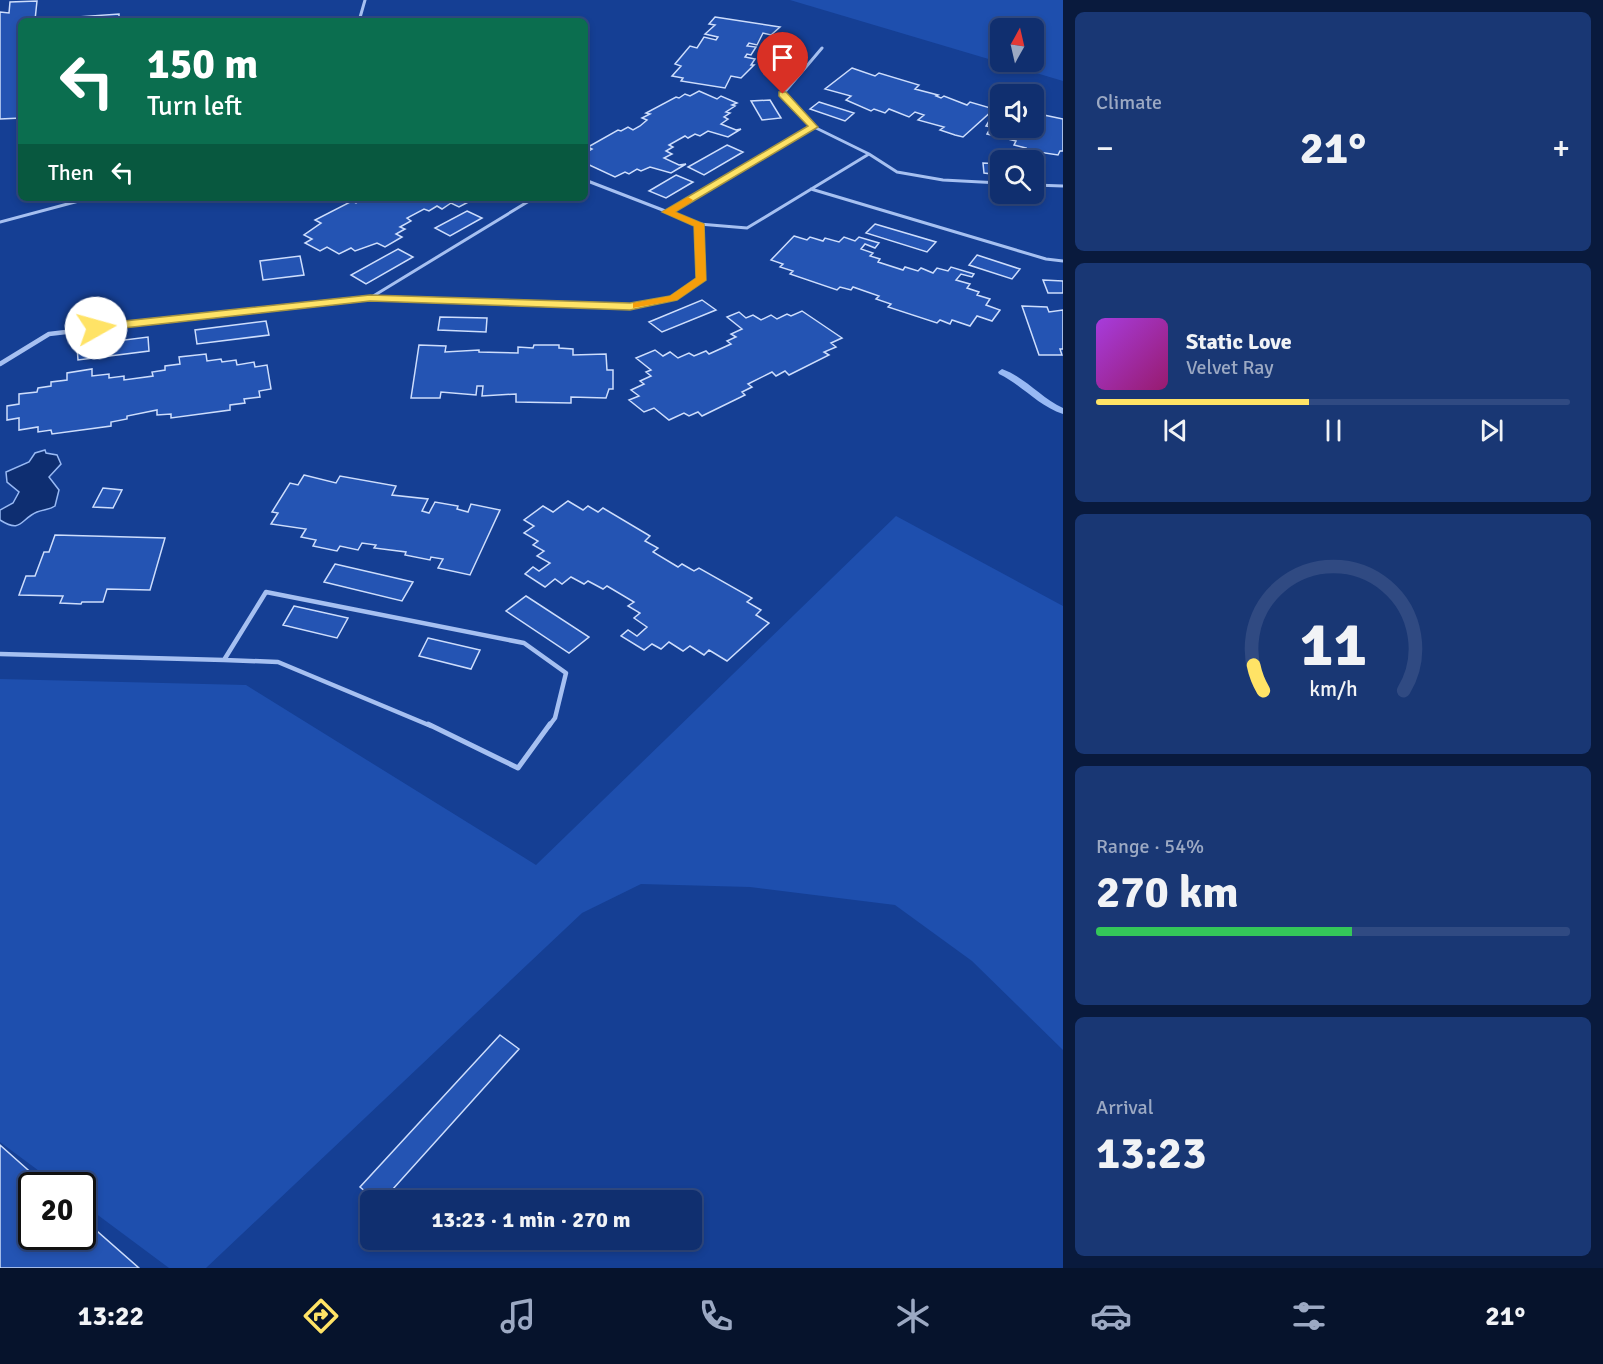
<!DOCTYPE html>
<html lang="en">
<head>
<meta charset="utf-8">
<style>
	:root { --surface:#102f6f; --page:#193774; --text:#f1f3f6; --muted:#9ca9c3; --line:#304a82; --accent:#ffe366 }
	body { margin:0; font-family:Signika,sans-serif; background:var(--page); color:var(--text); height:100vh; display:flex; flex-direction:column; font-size:22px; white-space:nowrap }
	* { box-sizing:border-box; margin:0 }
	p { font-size:20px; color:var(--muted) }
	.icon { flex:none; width:33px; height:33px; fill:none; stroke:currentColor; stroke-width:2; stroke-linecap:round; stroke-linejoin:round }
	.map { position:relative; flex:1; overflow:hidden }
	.details { display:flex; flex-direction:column; gap:12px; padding:12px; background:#091a3d; width:540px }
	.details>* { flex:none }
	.guide { position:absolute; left:18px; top:18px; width:570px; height:183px; border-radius:9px; box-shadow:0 3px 9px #0003,0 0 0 2px var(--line); background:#0b6e4f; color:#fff; overflow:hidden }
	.needle { width:39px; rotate:8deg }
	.buttons { position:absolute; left:990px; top:18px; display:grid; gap:12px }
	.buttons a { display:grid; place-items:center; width:54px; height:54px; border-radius:9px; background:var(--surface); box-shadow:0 3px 9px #0003,0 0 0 2px var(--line); font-size:30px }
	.speed { position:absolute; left:18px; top:1172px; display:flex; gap:12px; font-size:30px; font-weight:700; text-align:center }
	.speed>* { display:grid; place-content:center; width:78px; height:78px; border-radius:50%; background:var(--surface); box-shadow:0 3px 9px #0003,0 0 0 2px var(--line); line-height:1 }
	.speed .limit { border:3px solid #111; border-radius:9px; background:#fff; color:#111 }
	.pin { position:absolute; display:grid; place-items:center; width:51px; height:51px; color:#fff; margin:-62px -26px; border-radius:50% 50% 50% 0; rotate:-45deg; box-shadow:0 0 6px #0007 }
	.pin .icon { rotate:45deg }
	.me { position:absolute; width:66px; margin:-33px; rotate:83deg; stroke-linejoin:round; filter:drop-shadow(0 0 4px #0008) }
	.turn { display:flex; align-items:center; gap:21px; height:126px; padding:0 30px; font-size:27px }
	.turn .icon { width:78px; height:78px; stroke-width:2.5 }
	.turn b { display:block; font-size:42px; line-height:51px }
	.then { display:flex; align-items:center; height:57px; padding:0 30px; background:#0003; gap:12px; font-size:22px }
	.big { font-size:45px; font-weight:700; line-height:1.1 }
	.details .card { flex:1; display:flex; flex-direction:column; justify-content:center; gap:9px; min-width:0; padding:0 21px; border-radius:9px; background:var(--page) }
	.details .dial { align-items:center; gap:0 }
	.dial svg { height:156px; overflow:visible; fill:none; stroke:var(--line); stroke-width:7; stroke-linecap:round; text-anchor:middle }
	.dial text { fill:var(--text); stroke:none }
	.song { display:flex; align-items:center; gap:18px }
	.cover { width:72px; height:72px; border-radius:9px; background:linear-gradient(135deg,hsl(280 70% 55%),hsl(320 70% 35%)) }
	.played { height:6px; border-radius:3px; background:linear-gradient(90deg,var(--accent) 45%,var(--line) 45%) }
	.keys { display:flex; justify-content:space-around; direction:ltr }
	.heat { display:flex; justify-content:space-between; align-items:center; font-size:33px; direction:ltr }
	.charge { height:9px; border-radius:4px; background:linear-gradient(90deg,#34c759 54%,var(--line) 0) }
	.trip { position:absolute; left:360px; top:1190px; width:342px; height:60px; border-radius:9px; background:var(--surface); box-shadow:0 3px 9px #0003,0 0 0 2px var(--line); font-weight:700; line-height:60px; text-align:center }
	.menu { display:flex; height:96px; justify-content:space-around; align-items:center; background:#06132c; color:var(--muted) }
	.menu .icon { width:42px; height:42px }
	.menu .selected { color:var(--accent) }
	.menu b { font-size:27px; color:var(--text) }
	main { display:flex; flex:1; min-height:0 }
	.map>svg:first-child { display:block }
	.green { fill:#1e4fae; fill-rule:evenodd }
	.water { fill:#0e2e71; stroke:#98b9f4; stroke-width:1.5 }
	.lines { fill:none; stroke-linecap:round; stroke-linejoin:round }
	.stream { fill:#98b9f4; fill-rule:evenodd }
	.building { fill:#2454b3; stroke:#cdddfc; stroke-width:1.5 }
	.lane-far2 { stroke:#a6c0f1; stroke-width:3 }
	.lane-far1 { stroke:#a6c0f1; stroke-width:4.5 }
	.lane { stroke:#a6c0f1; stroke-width:5 }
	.route { fill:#ffe366; stroke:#a69442; stroke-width:1.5 }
	.slow { fill:#f59e0b }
</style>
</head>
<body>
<main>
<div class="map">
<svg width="1063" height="1268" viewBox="0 0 1063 1268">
	<rect width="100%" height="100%" fill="#153f94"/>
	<path class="green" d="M790 0H1063V81ZM1000 28H1034V62H1000Z
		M896 516 1063 606V1050L972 961 895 905 750 887 641 884 582 913 206 1268H169L83 1204 82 1185H58L0 1142V679L246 685 536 865Z"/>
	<path class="water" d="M45 450 46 453 57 455 61 464 49 477 59 490 55 506C49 510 44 509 37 512 20 519 22 534 0 520V510L13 503 19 492 7 482 6 472 29 462 35 453Z"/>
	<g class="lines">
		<path class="stream" d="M1002 369C1025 377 1041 398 1063 408V414C1038 406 1022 385 999 374L998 372Z"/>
	</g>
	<path class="building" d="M37 1 35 20 119 14V21H21V118L0 119V12L9 13 10 2Z
		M715 17 780 27 771 35 763 33 757 45 749 43 747 46 756 47 751 55 747 54 745 57 755 59 751 65H754L741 78 731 76 725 88 681 81 683 78 672 76 681 66 675 64 690 46 697 48 704 37 716 40 718 37 705 34 715 25 709 24Z
		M785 42 803 46 786 69 768 66Z
		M852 68 875 76 879 73 919 85 915 89 938 95 936 96 941 98 944 96 967 105 970 102 994 109 963 137 955 135 940 130 944 127 918 120 924 115 915 112 909 117 889 109 885 113 874 109 871 111 846 100 851 96 825 89Z
		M699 91 717 99 721 96 737 103 732 105 735 106 726 112 730 113 724 117 728 119 721 124 736 130 741 129 728 137 708 131 700 136 695 134 688 138 685 136 669 145 673 147 666 151 672 154 664 158 679 165 686 164 671 173 650 167 641 171 637 169 629 174 625 172 615 177 585 163V157L588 155 585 153 592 149 588 147 618 130 621 131 628 127 633 130 640 126 647 120 642 118 650 114 646 113 676 97 679 98 685 94 690 96Z
		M770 100 781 118 762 120 751 101Z
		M819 102 854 113 845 121 810 109Z
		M997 108 1000 109V128H1034V113L1063 119V151H1060L1058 155 1025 150 1026 148 1014 145 1016 141 987 134 991 127 986 126Z
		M727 145 743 152 704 175 688 167Z
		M983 163 1000 164V175L984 173Z
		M676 175 693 182 666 198 649 191Z
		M365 198 369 200 374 198 474 199 459 207 451 203 442 209 437 206 429 211 424 209 407 218 411 221 400 227 405 229 396 234 402 237 385 247 377 243 355 251 351 248 339 254 327 247 320 251 305 243 312 239 304 235 321 223 315 220 352 201 356 203Z
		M467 211 482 218 450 236 435 228Z
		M875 224 936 242 927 252 866 233Z
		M794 236 807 240 810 237 823 241 825 238 839 242 844 237 855 241 859 237 879 243 875 248 865 244 861 249 873 253 870 256 880 259 878 262 903 270 905 267 918 271 921 268 933 273 937 268 948 271 951 267 974 274 972 277 961 274 956 280 970 284 967 288 979 292 977 295 990 299 986 305 1000 310 992 321 977 316 970 326 952 320 950 324 940 320 937 323 888 307 891 304 876 299 879 296 853 287 851 290 840 287 837 290 790 274 793 271 780 267 783 264 771 260Z
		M398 249 413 257 366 284 351 275Z
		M977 255 1020 269 1012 279 969 265Z
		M300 256 304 275 263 280 260 261Z
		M1043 280 1063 281V293H1048Z
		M702 300 716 310 662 332 649 322Z
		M1022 306 1047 307 1049 312 1063 310V349H1060L1062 355H1039Z
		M802 311 842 338 831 343 836 347 824 352 829 355 789 375 785 371 776 376 772 372 748 384 752 387 742 392 745 395 702 416 698 412 689 416 684 413 669 420 654 408 644 412 629 400 639 396 631 390 644 384 640 381 651 376 646 372 651 370 636 358 655 350 663 356 670 352 678 358 689 353 694 356 706 351 709 354 731 344 727 341 736 337 731 334 742 329 727 317 739 312 746 318 753 315 761 320 771 315 777 319 787 314 791 316Z
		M440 317 487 318 486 332 438 330Z
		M266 321 269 335 197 344 195 330Z
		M148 337 149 351 78 360 77 346Z
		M419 345 446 346 445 352 479 350V352L518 353V347L533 348 534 345H559V348L573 349V355L606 354 607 370H613V389H609L606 398 571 397V403L516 402V394L482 396 483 386H477L476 395 441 392 440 398H411Z
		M206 354 207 361 221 359 222 362 236 360 237 365 254 362 255 367 267 365 271 389 259 391 260 397 244 399 245 403 230 405V410L171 418V414L157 415V410L127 416V419L111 422V426L52 434 51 430 38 432V427L19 430V418L7 420V406L19 404V394L37 392 38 388 51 386V382L67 380V373L92 369V376L109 374V378L124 376V380L153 376 152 372 165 370V366L180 364 179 357Z
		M304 475 336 483 340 476 396 486 392 495 428 499 422 511 429 513 435 502 458 506 457 509 468 512 471 504 500 510 470 575 438 568 443 559 431 557 430 560 405 555 406 552 374 548 376 545 362 543 358 550 340 546 337 551 313 546 316 540 301 537 306 529 271 524 278 513 272 512 290 483 298 485Z
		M103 488 122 490 113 508 93 507Z
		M568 501 583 510 588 506 598 512 603 508 650 536 645 541 658 548 653 552 678 567 682 564 694 571 699 568 752 598 747 602 761 610 756 615 769 623 727 661 709 650 704 655 690 646 683 651 669 642 661 649 652 644 644 650 621 636 628 630 637 636 647 627 634 618 640 613 628 606 634 602 607 586 603 589 588 581 584 584 571 577 562 584 555 579 545 587 525 574 533 567 539 571 550 563 537 556 544 551 533 545 538 541 524 533 534 526 524 520 543 506 553 512Z
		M55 535 165 538 150 590 107 589 103 602H82L81 604 60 603 63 596 19 595 26 576H35L44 552H49Z
		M335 564 413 582 402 601 324 582Z
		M526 596 589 637 569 653 506 611Z
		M294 606 348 618 337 638 283 625Z
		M428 638 480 650 471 669 419 656Z
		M500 1035 519 1049 383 1200H375L360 1187Z
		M0 1145 45 1185H32V1236H82V1218L139 1268H0Z"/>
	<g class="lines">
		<path class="lane-far2" d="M359 21 365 0
			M814 127 869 154 897 172 943 180 1000 183
			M585 180 699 224 747 228 869 154
			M1034 185 1063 186
			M811 189 1046 259 1063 261
			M667 212 814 127 783 94 822 48
			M0 222 90 198
			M370 298 534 198
			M221 313 370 298 630 307 673 298 701 280 699 224"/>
		<path class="lane-far1" d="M0 364 49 334 236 312
			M0 654 224 660
			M224 660 278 662 431 726
			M224 660 266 592 524 643 566 673 555 718 549 726"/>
		<path class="lane" d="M428 724 518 768 550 724"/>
	</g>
	<path class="route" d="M779 92H786L818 127 675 212 704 224 706 280 677 300 630 310 370 301 96 331 91 328 96 324 370 295 630 303 670 296 696 278 694 226 662 212 808 126 779 96Z"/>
	<path class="slow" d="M688 197 693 200 691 202 675 212 704 224 706 280 677 300 633 308V303L670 296 696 278 694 226 662 212Z"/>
</svg>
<div class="buttons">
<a><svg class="needle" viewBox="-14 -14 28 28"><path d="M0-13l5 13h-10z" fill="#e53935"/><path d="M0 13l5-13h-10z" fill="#9ca9c3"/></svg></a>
<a><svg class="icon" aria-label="sound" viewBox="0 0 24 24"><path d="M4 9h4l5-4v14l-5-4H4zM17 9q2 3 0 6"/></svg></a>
<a><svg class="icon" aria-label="search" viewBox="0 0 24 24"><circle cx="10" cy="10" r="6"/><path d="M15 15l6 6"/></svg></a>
</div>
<div class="speed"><div class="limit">20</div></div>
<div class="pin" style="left:783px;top:94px;background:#d93025"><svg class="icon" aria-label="arrive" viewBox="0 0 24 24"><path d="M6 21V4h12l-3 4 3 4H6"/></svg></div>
<svg class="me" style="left:96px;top:328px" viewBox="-20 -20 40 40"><circle r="19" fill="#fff"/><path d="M0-13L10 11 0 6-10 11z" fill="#ffe366"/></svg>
<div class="trip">13:23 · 1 min · 270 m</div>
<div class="guide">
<div class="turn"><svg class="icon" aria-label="left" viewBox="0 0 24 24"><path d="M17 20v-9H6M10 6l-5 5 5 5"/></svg><div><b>150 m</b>Turn left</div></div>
<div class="then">Then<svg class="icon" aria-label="left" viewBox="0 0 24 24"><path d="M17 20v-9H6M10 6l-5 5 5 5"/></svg></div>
</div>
</div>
<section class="details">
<div class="card"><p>Climate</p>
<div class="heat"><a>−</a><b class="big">21°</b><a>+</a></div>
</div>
<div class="card">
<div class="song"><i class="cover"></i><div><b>Static Love</b><p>Velvet Ray</p></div></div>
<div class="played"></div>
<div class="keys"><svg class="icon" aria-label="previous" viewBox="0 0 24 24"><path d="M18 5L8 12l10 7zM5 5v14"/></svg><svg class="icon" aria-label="pause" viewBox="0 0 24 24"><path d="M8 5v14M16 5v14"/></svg><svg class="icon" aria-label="next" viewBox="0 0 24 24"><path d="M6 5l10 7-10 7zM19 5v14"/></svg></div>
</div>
<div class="card dial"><svg viewBox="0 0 100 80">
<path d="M14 69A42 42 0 1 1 86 69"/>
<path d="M14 69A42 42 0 0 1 9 56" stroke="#ffe366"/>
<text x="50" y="56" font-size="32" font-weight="700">11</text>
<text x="50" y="72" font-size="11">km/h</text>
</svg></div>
<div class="card"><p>Range · 54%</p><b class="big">270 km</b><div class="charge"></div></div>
<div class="card"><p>Arrival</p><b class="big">13:23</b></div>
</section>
</main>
<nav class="menu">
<b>13:22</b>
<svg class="icon selected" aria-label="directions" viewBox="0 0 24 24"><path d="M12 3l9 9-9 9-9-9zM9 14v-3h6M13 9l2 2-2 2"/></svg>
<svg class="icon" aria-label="music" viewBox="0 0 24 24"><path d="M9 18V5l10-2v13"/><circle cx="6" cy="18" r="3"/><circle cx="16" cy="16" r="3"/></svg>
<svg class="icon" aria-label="phone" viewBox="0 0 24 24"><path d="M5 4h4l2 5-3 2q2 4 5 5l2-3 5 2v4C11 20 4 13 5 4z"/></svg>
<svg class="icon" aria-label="climate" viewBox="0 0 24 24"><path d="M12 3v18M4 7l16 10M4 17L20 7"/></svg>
<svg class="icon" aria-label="car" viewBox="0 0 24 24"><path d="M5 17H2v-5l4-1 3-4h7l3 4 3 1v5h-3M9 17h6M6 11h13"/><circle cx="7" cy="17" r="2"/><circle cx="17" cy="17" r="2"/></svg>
<svg class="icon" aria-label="filters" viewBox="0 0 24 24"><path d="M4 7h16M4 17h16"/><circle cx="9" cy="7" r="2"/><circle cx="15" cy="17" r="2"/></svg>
<b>21°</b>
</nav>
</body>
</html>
